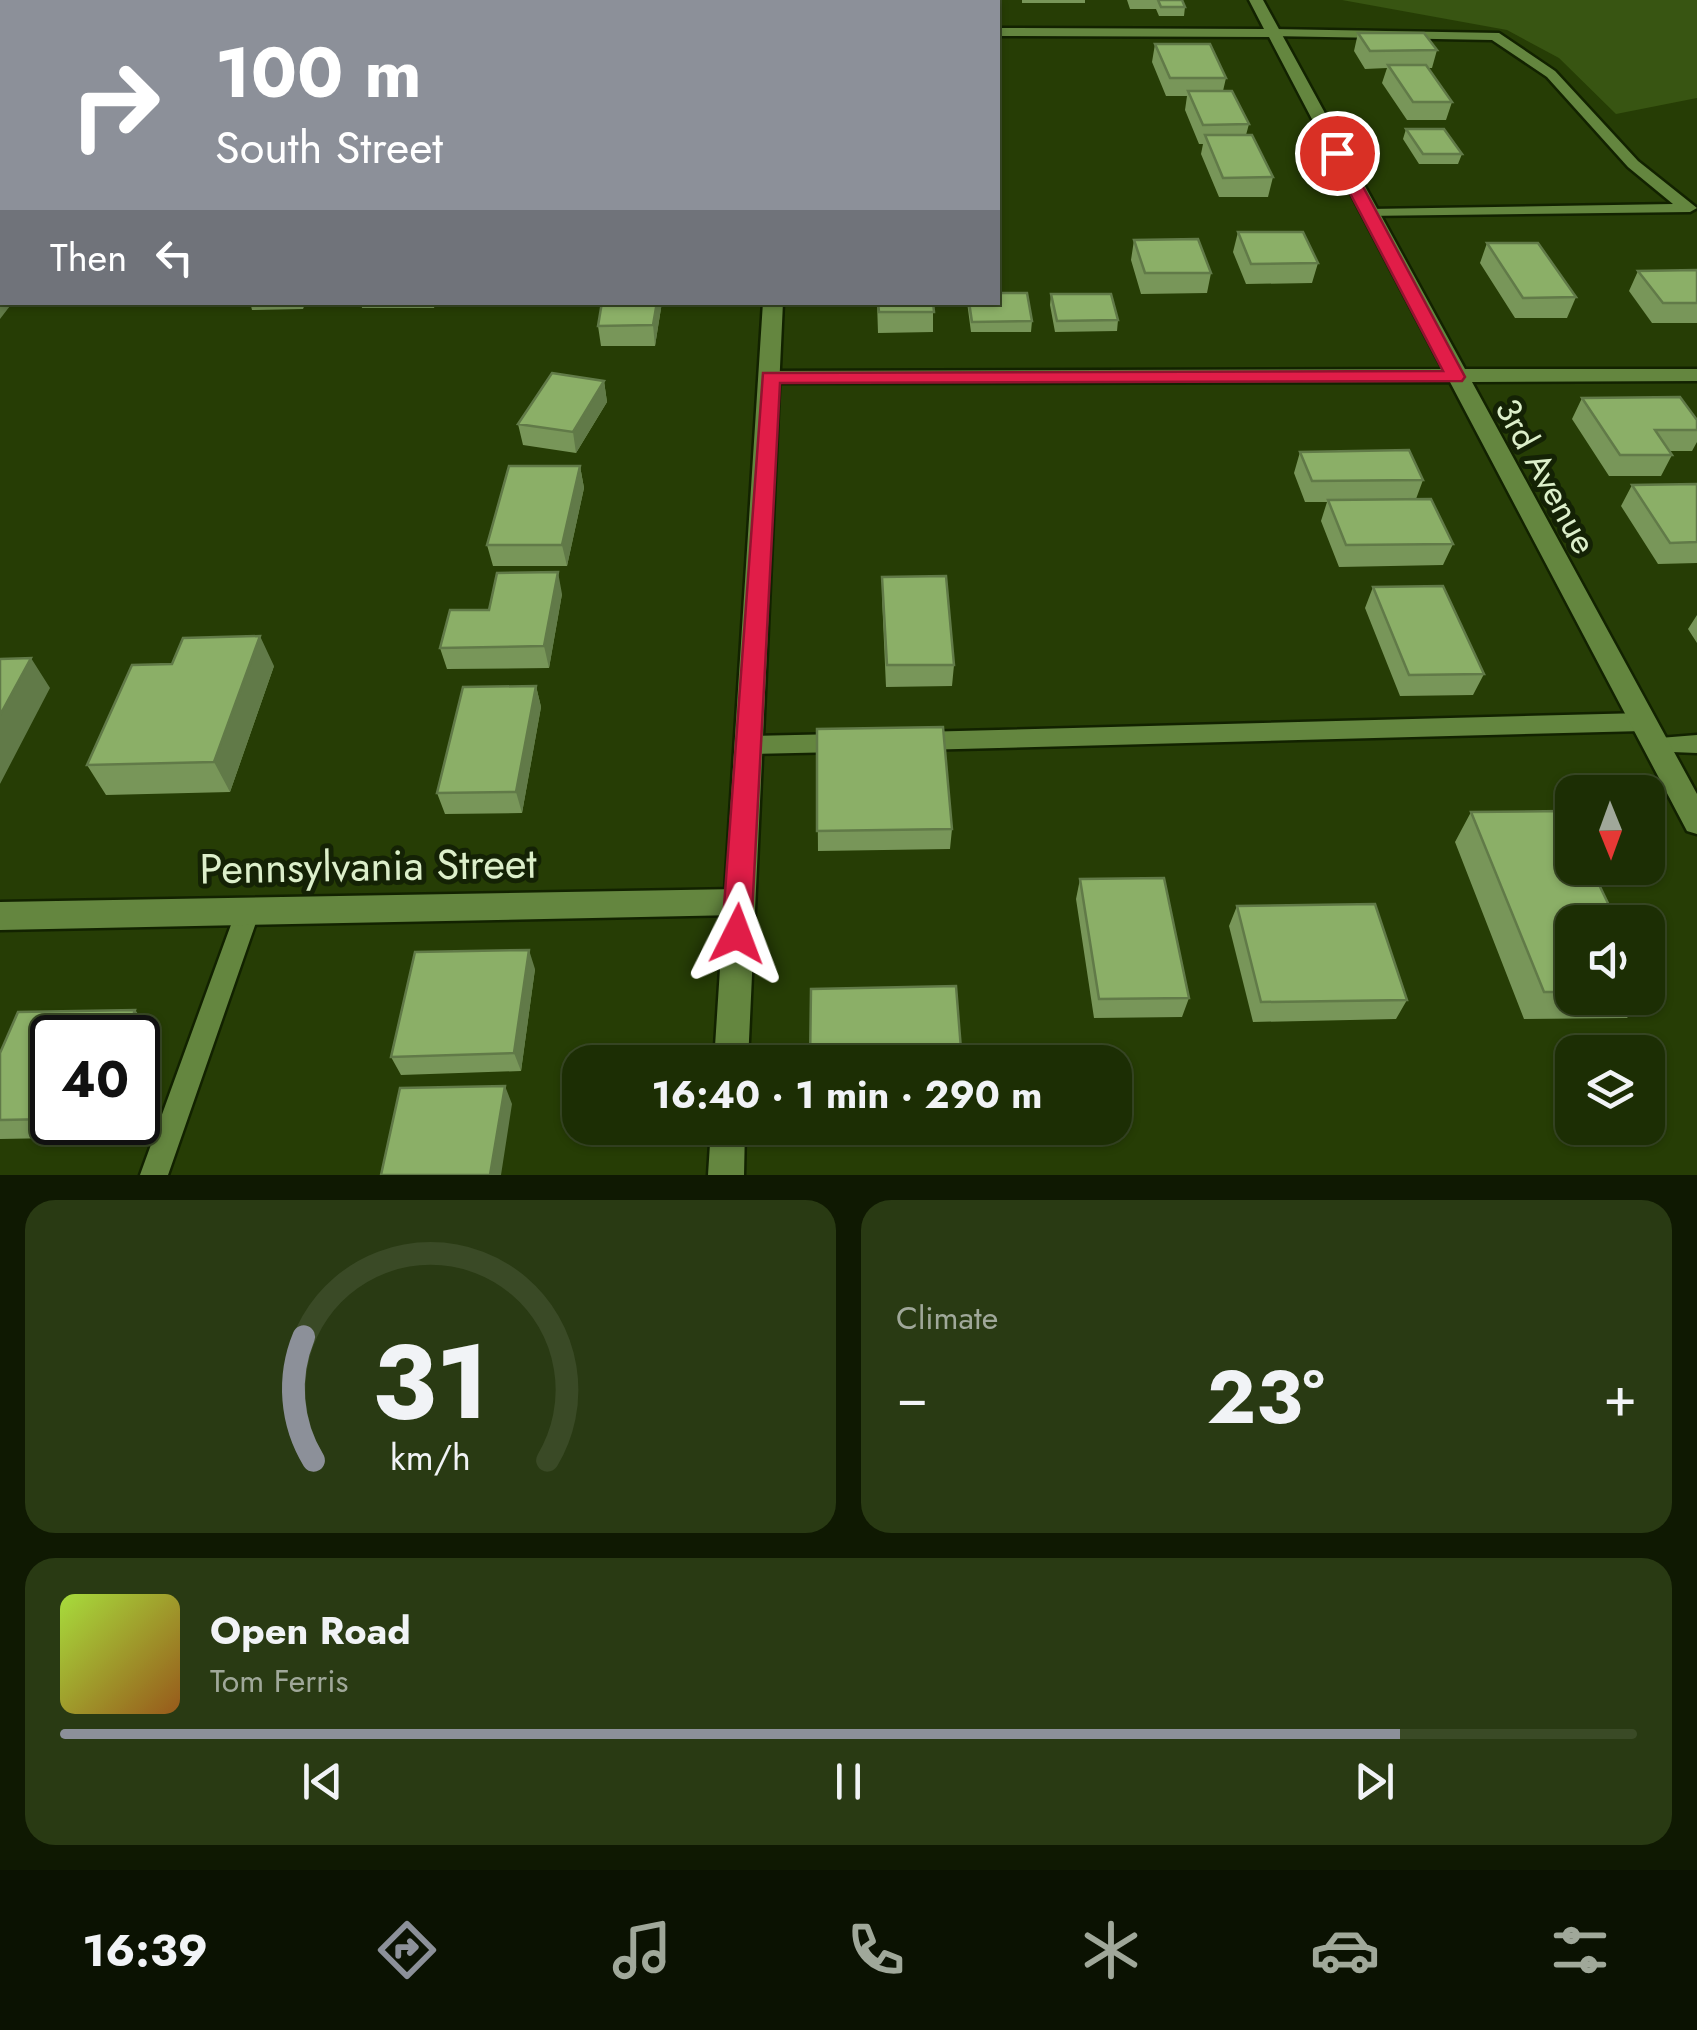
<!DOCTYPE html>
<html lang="en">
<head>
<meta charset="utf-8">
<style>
	:root { --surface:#1c2e04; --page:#293a13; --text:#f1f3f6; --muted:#a0a89a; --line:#3a4a26; --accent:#8c9099 }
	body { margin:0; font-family:Jost,sans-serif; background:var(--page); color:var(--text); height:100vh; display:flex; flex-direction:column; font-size:38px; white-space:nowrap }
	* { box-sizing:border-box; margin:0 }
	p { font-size:32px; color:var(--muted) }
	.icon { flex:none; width:55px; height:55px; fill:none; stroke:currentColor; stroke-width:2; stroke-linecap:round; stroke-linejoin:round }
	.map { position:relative; height:1175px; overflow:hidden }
	.sheet { display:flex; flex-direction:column; gap:25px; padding:25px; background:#0f1902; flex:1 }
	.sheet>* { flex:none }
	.top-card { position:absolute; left:0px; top:0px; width:1000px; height:305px; box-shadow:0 2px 8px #0004,0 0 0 2px var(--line); background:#8c9099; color:#fff; overflow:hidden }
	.needle { width:65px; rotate:179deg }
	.fabs { position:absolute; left:1555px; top:775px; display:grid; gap:20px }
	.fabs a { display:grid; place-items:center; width:110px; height:110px; border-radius:20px; background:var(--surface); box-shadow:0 2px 8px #0004,0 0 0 2px var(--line); font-size:50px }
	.speed { position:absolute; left:30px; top:1015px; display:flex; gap:20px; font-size:50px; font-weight:700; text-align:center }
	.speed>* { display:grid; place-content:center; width:130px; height:130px; border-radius:50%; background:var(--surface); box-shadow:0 2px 8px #0004,0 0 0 2px var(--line); line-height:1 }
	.speed .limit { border:5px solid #111; border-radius:15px; background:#fff; color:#111 }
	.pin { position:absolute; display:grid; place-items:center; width:85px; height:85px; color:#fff; margin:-42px; border:5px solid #fff; border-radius:50%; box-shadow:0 2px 10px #0007 }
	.me { position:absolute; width:110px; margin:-55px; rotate:3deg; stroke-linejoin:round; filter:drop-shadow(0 0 8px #0008) }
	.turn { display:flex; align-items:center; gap:35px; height:210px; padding:0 50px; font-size:45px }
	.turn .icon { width:130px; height:130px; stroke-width:2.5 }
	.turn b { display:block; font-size:70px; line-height:85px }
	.then { display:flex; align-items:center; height:95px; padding:0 50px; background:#0003; gap:20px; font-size:38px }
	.big { font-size:75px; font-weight:700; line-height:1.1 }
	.sheet .card { flex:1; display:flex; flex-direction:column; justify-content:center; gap:15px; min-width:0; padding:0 35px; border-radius:30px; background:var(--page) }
	.sheet .dial { align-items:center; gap:0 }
	.dial svg { height:260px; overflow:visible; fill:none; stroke:var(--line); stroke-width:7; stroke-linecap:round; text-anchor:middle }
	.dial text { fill:var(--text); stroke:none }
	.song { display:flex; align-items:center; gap:30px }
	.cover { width:120px; height:120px; border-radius:15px; background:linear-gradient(135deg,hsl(80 70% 55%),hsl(30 70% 35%)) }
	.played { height:10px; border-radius:5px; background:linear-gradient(90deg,var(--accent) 85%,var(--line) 85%) }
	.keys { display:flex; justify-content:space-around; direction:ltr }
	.heat { display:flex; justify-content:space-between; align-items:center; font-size:55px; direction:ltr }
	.sheet .tiles { flex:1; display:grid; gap:25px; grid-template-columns:1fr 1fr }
	.card:last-child { grid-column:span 2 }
	.trip { position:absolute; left:562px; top:1045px; width:570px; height:100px; border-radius:30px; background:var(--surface); box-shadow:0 2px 8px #0004,0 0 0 2px var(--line); font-weight:700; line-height:100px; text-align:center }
	.dock { display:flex; height:160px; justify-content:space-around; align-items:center; background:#0b1202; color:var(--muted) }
	.dock .icon { width:70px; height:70px }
	.dock .current { color:var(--accent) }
	.dock b { font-size:45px; color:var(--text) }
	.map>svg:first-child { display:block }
	.green { fill:#385512 }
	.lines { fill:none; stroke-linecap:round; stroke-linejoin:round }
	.service-casing { stroke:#122200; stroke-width:5 }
	.minor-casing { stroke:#122200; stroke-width:5 }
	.tertiary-casing { stroke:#122200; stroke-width:5 }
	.service { fill:#64863f; fill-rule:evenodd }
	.minor { fill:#64863f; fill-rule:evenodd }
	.tertiary { fill:#64863f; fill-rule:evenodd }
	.wall { fill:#789659 }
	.shaded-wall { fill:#617a48 }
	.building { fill:#8baf67; stroke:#617a48; stroke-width:2.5 }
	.route { fill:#e11d48; stroke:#92132f; stroke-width:2.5 }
	.labels { text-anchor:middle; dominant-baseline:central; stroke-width:10; stroke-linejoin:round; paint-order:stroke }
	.street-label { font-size:35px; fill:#dcefca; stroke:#142205 }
	.near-street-label { font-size:42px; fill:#dcefca; stroke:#142205 }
</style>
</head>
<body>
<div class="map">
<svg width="1697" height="1175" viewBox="0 0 1697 1175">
	<rect width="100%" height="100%" fill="#263d05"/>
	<path class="green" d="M1342 0H1697V98L1616 114 1559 58 1507 30Z"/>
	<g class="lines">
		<g class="service-casing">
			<path id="service" d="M1273 29 1499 33 1555 71 1638 161 1697 208 1690 212 1364 216 1362 213 1369 209 1673 204 1628 167 1547 77 1492 40 1269 36V30Z
				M1643 713 1651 716 1654 722 1651 728 1643 731 919 750 911 747 908 741 911 735 919 732Z
				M840 734 848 737 851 743 848 749 840 752 748 754 740 751 737 745 740 739 748 736Z
				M1697 735V753L1647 751 1644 745 1647 739Z
				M248 900 257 903 260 911 168 1175H140L236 911 239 903Z"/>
		</g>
		<g class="minor-casing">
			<path id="minor" d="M1249 0H1263L1465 369H1697V381L1472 382 1697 794V834L1687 831 1450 382 770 383 759 377 770 371 1443 369 1269 37 998 36V28L1264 29Z
				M0 216H2V226H0Z
				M738 889 749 893 753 902 749 911 738 915 0 930V902Z"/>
		</g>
		<g class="tertiary-casing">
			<path id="tertiary" d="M787 0H801V2H787Z
				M763 302H783L748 1062H714Z
				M711 1128H745L744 1175H708Z"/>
		</g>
		<use href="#service" class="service"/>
		<use href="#minor" class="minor"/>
		<use href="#tertiary" class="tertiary"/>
	</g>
	<path class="wall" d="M897 0H949L944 2H904Z
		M1022 0H1085V3H1022Z
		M1127 0H1182L1185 7 1184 16H1159L1156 9H1130Z
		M1358 33 1437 50 1432 68H1428L1452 102 1446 120H1407L1382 83 1387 68 1365 69 1354 51Z
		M1155 44 1226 78 1223 91 1249 124 1246 135 1273 177 1268 197H1219L1201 154 1203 144H1199L1185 110 1187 96H1166L1152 62Z
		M1406 129 1462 154 1458 164H1419L1403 139Z
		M1238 232 1318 263 1312 283 1246 284 1233 252Z
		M1134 240 1211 273 1207 293 1141 294 1131 260Z
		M1487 243 1576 297 1567 318H1515L1480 263Z
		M1697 270V323H1652L1629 291 1638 271Z
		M1051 294 1118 320 1117 331 1055 332 1050 305Z
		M102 302H131L130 304H103Z
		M250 302H306L303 309 252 310Z
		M361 302H436L434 308H362Z
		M662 302 655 346H601L598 326Z
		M877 302H933V332L878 333Z
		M967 302H998L1032 321 1031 332H971Z
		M604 381 607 402 576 453 523 445 518 424Z
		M1582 398 1697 420V442L1692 451H1670L1672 455 1661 476H1609L1572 419Z
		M1300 452 1423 480 1416 499 1453 544 1443 565 1339 567 1321 521 1327 502H1305L1294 473Z
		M580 466 584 488 567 566H493L487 545Z
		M1697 484V563L1658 564 1621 506 1632 485Z
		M882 577 954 665 952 686 886 687 882 598Z
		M1373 587 1484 674 1473 695 1400 696 1365 608Z
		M562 594 549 668 447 669 440 648 489 610Z
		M1697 615V643L1688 629Z
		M274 666 230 792 106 795 87 765Z
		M536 686 541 707 522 813 445 814 437 793Z
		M817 729 952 829 950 849 818 851Z
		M1471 812 1572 922V998H1644L1627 1018 1524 1019 1455 842Z
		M1080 879 1189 998 1182 1017 1094 1018 1076 899Z
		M1237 906 1407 1000 1396 1019 1253 1022 1229 926Z
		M535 969 521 1071 401 1075 391 1057Z
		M135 1010 150 1030 52 1038V1122H115L110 1137 0 1139V1053Z"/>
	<path class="shaded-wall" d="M927 0H949L944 2H927Z
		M2 282V302H13L0 319V286Z
		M657 302H662L655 346 653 325Z
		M604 381 607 402 576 453 573 432Z
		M580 466 584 488 567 566 562 545Z
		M558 572 562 594 549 668 544 646Z
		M260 636 274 666 230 792 214 762Z
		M31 658 50 688 0 784V715Z
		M536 686 541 707 522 813 516 792Z
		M529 950 535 969 521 1071 514 1053Z
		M135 1010 150 1030 138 1062V1038H125Z
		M505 1086 512 1104 501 1175H490Z
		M97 1122H115L110 1137Z"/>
	<path class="building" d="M1158 0H1182L1185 7H1161Z
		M1358 33H1424L1437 50 1370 51Z
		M1155 44H1210L1226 78H1170Z
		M0 53H2V77H0Z
		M1388 65H1426L1452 102H1413Z
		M1188 91H1232L1249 124 1203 125Z
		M1406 129H1444L1462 154H1423Z
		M1205 135H1252L1273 177 1223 178Z
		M1238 232H1303L1318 263 1251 264Z
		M1198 239 1211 273H1145L1134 240Z
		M1487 243H1538L1576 297 1523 298Z
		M2 248V282L0 286V251Z
		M1697 270V303H1663L1638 271Z
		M998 293H1027L1032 321 972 322 969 302H998Z
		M1051 294H1111L1118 320 1057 321Z
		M602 302H657L653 325 598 326Z
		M878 302H933L934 312H879Z
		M552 373 604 381 573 432 518 424Z
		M1680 397 1697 420V430H1655L1672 455H1620L1582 398Z
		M1409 450 1423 480 1312 481 1300 452Z
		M509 466H580L562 545H487Z
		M1697 484V542L1670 543 1632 485Z
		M1431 499 1453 544 1346 545 1328 500Z
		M558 572 544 646 440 648 450 610H489L497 573Z
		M946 576 954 665H887L882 577Z
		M1443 586 1484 674 1409 675 1373 587Z
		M260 636 214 762 87 765 132 665 172 664 183 638Z
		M31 658 0 715V659Z
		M536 686 516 792 437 793 463 687Z
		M943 727 952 829 817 831V729Z
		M1564 811 1572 828V868H1591L1617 922H1572V992H1544L1471 812Z
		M1164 878 1189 998 1099 999 1080 879Z
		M1375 904 1407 1000 1261 1002 1237 906Z
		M529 950 514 1053 391 1057 415 952Z
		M956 986 962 1062H810L811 989Z
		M135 1010 125 1038H52V1119L0 1120V1053L18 1012Z
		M505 1086 490 1175H381L400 1088Z"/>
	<path class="route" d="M1332 150 1345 153 1465 377 1462 381 780 383 751 934 747 943 737 946 727 943 722 934 763 373 1443 371 1329 153Z"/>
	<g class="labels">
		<g class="street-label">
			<text transform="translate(1546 476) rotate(61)">3rd Avenue</text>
		</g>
		<g class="near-street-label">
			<text transform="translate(368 866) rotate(-1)">Pennsylvania Street</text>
		</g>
	</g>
</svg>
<div class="fabs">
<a><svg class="needle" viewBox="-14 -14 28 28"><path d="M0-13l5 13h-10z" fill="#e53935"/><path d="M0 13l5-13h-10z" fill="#a0a89a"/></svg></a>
<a><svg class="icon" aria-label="sound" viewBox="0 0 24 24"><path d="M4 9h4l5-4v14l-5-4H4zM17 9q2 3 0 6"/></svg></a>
<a><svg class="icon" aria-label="layers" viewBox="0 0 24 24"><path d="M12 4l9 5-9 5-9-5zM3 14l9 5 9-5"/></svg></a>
</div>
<div class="speed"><div class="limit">40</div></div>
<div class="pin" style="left:1337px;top:153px;background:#d93025"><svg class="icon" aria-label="arrive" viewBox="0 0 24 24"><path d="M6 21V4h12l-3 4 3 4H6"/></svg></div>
<svg class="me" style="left:737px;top:934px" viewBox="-20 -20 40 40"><path d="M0-17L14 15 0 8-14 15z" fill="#e11d48" stroke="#fff" stroke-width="4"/></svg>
<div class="trip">16:40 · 1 min · 290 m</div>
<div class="top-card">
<div class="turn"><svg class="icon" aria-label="right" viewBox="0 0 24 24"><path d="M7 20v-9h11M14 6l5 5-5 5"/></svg><div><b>100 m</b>South Street</div></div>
<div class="then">Then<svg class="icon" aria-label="left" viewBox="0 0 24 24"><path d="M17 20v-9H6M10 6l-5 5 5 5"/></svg></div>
</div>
</div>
<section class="sheet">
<div class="tiles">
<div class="card dial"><svg viewBox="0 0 100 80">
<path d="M14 69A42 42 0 1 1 86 69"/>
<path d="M14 69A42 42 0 0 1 11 31" stroke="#8c9099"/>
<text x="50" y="56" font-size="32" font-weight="700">31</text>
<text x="50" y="72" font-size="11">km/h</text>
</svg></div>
<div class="card"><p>Climate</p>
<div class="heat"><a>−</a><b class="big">23°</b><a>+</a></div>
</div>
<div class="card">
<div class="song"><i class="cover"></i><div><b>Open Road</b><p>Tom Ferris</p></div></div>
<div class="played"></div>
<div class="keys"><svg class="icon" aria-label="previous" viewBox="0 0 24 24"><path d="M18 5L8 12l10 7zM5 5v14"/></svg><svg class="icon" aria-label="pause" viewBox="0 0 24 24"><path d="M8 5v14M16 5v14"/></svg><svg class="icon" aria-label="next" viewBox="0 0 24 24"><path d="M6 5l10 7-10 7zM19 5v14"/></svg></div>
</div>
</div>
</section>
<nav class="dock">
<b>16:39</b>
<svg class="icon current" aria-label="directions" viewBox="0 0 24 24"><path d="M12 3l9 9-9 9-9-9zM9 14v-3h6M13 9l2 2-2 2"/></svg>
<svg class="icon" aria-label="music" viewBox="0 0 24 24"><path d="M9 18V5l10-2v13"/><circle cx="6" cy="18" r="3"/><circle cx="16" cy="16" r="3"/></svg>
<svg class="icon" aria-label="phone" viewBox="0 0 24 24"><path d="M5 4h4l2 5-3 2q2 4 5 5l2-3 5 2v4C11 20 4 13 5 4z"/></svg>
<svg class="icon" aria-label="climate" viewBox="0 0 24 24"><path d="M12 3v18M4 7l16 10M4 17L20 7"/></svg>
<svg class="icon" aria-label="car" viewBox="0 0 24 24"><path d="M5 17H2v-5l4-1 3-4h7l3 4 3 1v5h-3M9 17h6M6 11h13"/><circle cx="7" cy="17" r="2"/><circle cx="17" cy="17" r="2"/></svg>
<svg class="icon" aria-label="filters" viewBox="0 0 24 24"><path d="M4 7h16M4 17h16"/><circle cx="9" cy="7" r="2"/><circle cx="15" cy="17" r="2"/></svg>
</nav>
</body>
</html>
